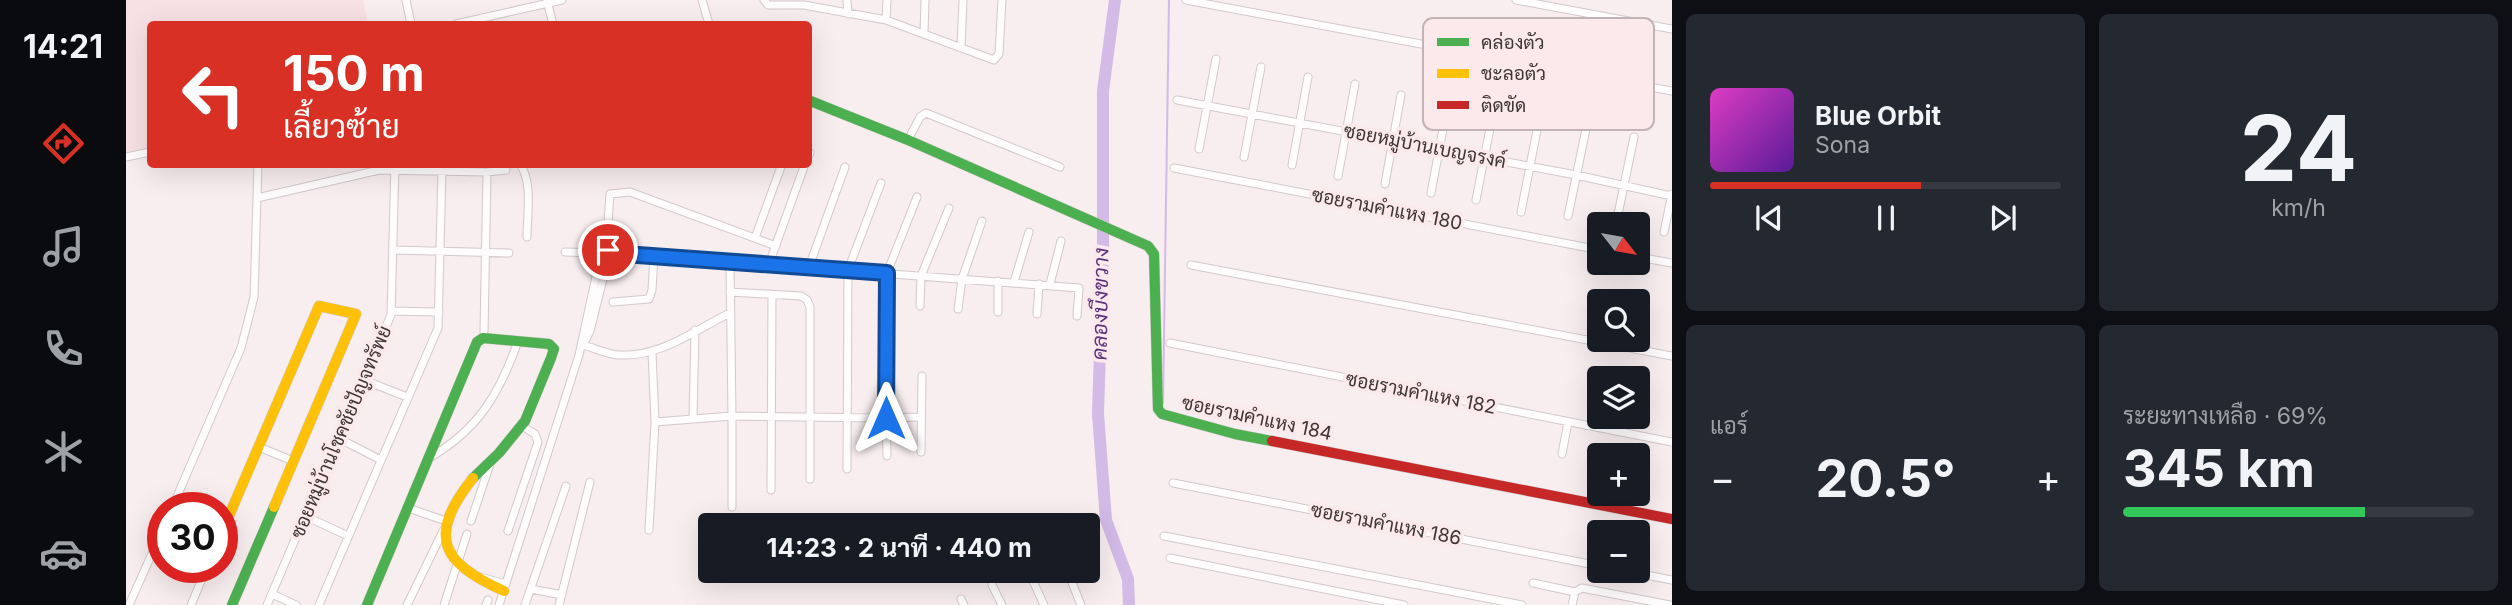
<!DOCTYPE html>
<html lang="th">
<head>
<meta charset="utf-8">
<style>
	:root { --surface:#171b24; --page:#242831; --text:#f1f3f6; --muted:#9ea1a6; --line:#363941; --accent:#d93025 }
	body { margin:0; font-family:Inter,Sarabun,sans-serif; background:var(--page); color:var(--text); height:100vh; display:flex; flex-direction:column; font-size:26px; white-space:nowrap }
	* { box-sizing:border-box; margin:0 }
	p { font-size:23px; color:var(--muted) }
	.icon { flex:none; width:38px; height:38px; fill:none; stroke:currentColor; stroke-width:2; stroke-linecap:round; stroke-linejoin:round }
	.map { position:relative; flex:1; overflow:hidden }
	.panel { display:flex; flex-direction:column; gap:14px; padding:14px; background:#0d0f14; width:840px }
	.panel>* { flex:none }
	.top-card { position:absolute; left:21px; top:21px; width:665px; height:147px; border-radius:7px; box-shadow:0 7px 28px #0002; background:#d93025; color:#fff; overflow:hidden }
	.needle { width:46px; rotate:121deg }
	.fabs { position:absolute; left:1461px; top:212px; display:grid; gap:14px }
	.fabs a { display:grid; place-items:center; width:63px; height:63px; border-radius:7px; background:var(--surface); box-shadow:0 7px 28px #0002; font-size:35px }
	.speed { position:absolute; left:21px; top:492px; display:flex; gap:14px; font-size:35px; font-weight:700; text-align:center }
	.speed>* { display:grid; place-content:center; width:91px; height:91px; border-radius:50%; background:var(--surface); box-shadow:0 7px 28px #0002; line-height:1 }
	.speed .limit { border:10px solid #d22; background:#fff; color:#111 }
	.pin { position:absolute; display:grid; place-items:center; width:60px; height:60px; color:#fff; margin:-30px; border:4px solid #fff; border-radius:50%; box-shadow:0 2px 7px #0007 }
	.me { position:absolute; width:77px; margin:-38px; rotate:0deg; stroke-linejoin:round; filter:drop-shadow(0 0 5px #0008) }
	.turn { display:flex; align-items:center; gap:24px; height:147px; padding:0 21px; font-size:32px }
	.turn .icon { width:91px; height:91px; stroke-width:2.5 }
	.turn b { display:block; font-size:49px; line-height:60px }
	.big { font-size:52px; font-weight:700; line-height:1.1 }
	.panel .card { flex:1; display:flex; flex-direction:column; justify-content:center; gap:10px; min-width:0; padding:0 24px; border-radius:10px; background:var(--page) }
	.panel .dial { align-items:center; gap:0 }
	.dial b { font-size:91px; line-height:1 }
	.song { display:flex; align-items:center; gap:21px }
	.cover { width:84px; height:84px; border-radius:10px; background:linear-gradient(135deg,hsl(310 70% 55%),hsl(270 70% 35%)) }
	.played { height:7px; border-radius:4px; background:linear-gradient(90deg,var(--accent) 60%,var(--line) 60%) }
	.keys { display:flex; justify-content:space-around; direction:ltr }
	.heat { display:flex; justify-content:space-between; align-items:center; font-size:38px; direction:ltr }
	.charge { height:10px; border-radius:5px; background:linear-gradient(90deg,#34c759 69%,var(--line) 0) }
	.panel .tiles { flex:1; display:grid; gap:14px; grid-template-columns:repeat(2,1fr) }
	.trip { position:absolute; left:572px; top:513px; width:402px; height:70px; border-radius:7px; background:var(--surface); box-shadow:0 7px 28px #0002; font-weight:700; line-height:70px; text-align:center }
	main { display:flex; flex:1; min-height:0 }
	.dock { display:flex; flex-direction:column; width:126px; justify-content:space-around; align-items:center; background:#090b0e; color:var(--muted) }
	.dock .icon { width:49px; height:49px }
	.dock .on { color:var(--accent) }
	.dock b { font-size:32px; color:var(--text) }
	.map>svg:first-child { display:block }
	.built { fill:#f7e1e4 }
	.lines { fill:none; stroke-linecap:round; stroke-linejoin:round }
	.stream { stroke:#d3bae7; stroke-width:2 }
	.river { stroke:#d3bae7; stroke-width:12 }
	.street-casing { stroke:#d3c9cb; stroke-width:9 }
	.fast-casing { stroke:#d3c9cb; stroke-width:11 }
	.slow-casing { stroke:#d3c9cb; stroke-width:11 }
	.jam-casing { stroke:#d3c9cb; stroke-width:11 }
	.street { stroke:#fefcfd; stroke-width:7 }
	.fast { stroke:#4caf50; stroke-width:10 }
	.slow { stroke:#ffc107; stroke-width:10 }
	.jam { stroke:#c62828; stroke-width:10 }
	.route-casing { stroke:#114b97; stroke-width:18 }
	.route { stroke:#1a73e8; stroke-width:12 }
	.labels { text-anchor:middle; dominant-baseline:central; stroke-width:7; stroke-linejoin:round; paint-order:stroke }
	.street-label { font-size:19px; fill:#3f3637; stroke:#fce9ec }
	.water-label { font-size:21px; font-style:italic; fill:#5c337f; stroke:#fce9ec }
	.key { fill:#fce9ec; stroke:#c3b3b6; stroke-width:2 }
	.key-label { font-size:19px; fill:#3f3637 }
</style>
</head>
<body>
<main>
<nav class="dock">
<b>14:21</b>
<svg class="icon on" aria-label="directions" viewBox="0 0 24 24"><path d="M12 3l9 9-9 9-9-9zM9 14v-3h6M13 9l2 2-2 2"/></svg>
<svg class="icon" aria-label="music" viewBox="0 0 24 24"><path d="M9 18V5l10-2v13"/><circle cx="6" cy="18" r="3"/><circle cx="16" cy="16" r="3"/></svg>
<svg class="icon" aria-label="phone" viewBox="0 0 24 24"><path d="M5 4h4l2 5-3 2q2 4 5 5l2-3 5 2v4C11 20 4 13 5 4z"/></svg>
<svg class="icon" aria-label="climate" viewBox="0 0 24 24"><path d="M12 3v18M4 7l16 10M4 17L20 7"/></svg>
<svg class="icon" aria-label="car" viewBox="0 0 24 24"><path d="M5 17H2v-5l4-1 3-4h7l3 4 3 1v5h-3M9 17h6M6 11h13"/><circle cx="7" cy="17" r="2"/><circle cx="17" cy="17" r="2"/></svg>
</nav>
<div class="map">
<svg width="1546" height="605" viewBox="0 0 1546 605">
	<rect width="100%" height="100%" fill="#f8edef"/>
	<path class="built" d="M0 0H237L242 24H24V151L0 157Z"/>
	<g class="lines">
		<path class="stream" d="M1037 403 1043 0"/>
		<path class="river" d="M989 0 977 91V254L972 414 980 520 1002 579 1003 605"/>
		<g class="street-casing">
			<path id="street" d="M280 0 285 24
				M576 0 583 24
				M638 0 642 5H678L760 20 868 60 873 54 876 0
				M721 0 722 14
				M1060 0 1546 91
				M1390 0 1546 29
				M421 1 427 24
				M760 20 761 0
				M330 24 436 0
				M798 33 799 0
				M835 48 837 0
				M1051 100 1450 175 1546 196
				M782 140 794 117 800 113 934 167
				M1073 149 1090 59
				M682 156 684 153
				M0 157 24 152
				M1118 157 1135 67
				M394 164C407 183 401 214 401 237
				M1166 165 1182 77
				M1048 168 1474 250
				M1212 176 1229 84
				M1259 184 1275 95
				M1305 193 1322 102
				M791 197 761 273 760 418 794 417
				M131 198 253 170 361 172 380 170
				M1350 200 1367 113
				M1395 212 1413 120
				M1442 216 1460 129
				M1490 224 1508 137
				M1538 232 1546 194
				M629 238 656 164
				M480 249 484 194 504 192 650 246
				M267 250 383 253
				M439 252 473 253
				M484 253 953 288 951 316
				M1512 257 1546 263
				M643 264 679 164
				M1065 265 1546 356
				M683 267 719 167
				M888 282 903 232
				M924 284 935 241
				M604 292 675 296 681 300 684 307V479
				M487 302 523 299 526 290 528 256
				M794 306 795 276 823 208
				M832 309 836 279 856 221
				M265 311 313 312
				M872 312V281
				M911 314 913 284
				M358 332 361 172
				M1044 343 1546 442
				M457 345C469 348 482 355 494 355 535 357 569 330 604 313
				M457 345 464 331 482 259
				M238 380 281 397
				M567 419 569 330
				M529 422 606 416 604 262
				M212 438 255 460
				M133 447 167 461
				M795 452 796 376
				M1436 454 1442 422
				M303 458C352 430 374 393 392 341
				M721 469 722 270 755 183
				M1047 483 1474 566
				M645 490 646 295
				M606 507V416L760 418 761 456
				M46 508 115 348 128 297 132 164
				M282 508 320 521
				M179 516 222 536
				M345 521 364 464
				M523 530 529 422 526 352
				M382 531 412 442 409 434 396 426
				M1038 536 1396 605
				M1044 558 1278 605
				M902 570 918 605
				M941 570 955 605
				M1495 570 1546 580
				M354 577 380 584
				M1407 583 1449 592
				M866 585 876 605
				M405 589 436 595
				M146 594 170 605
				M835 599 838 605
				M3 605 37 529
				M65 605 81 567
				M141 605 265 315 269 164
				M193 605 312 328 316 170
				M281 605 317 531
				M318 605 341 534
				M360 605 362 600
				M373 605 453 355 474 258
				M399 605 440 486
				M433 605 464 482
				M1446 605 1449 592 1456 588 1544 605"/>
		</g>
		<g class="fast-casing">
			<path id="fast" d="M682 100 782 140 1022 246 1028 254 1032 409 1036 414 1109 434 1146 441
				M106 605 148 507
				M241 605 351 342 357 338 423 344 428 349 425 358 399 421 373 453 347 478"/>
		</g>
		<g class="slow-casing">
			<path id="slow" d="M347 478C301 536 314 562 378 591
				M96 532 193 306 230 314 148 507"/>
		</g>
		<g class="jam-casing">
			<path id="jam" d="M1146 441 1546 519"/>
		</g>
		<use href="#street" class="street"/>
		<use href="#fast" class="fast"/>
		<use href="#slow" class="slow"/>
		<use href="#jam" class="jam"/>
	</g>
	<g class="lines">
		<g class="route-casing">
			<path id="route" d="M482 250 484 253 761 273 760 418"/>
		</g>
		<use href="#route" class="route"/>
	</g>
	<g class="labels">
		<g class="street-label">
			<text transform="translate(1299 146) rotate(11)">ซอยหมู่บ้านเบญจรงค์</text>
			<text transform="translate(1261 209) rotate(11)">ซอยรามคำแหง 180</text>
			<text transform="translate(1295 393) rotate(11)">ซอยรามคำแหง 182</text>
			<text transform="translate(1131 418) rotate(12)">ซอยรามคำแหง 184</text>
			<text transform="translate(215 432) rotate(-67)">ซอยหมู่บ้านโชคชัยปัญจทรัพย์</text>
			<text transform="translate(1260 524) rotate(11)">ซอยรามคำแหง 186</text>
		</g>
		<g class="water-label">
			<text transform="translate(974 304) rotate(-89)">คลองบึงขวาง</text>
		</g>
	</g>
	<rect x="1297" y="18" width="231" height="112" rx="10" class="key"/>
	<rect x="1311" y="38" width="32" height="8" fill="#4caf50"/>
	<rect x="1311" y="69" width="32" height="9" fill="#ffc107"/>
	<rect x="1311" y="101" width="32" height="8" fill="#c62828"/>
	<g class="key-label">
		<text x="1355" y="49">คล่องตัว</text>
		<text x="1355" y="80">ชะลอตัว</text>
		<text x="1355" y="112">ติดขัด</text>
	</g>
</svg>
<div class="fabs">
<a><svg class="needle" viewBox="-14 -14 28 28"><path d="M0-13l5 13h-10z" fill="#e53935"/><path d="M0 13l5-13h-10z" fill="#9ea1a6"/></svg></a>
<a><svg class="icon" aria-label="search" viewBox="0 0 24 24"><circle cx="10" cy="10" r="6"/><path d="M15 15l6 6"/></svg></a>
<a><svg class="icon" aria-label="layers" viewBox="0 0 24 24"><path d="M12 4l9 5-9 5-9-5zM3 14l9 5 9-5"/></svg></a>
<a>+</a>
<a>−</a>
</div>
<div class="speed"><div class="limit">30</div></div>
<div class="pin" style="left:482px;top:250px;background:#d93025"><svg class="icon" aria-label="arrive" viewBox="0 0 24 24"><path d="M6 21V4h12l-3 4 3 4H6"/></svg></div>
<svg class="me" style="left:760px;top:418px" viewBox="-20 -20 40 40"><path d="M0-17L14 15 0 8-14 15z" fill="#1a73e8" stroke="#fff" stroke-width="4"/></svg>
<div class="trip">14:23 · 2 นาที · 440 m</div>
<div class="top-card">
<div class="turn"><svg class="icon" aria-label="left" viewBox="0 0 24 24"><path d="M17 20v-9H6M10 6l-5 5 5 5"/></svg><div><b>150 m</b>เลี้ยวซ้าย</div></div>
</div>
</div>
<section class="panel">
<div class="tiles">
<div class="card">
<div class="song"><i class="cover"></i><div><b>Blue Orbit</b><p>Sona</p></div></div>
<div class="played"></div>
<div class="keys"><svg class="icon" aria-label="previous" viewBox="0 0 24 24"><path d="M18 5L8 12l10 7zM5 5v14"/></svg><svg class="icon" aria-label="pause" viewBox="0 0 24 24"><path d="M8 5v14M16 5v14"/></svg><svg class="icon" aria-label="next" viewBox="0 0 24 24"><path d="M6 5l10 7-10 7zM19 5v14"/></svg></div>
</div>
<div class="card dial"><b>24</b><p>km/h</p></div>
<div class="card"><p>แอร์</p>
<div class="heat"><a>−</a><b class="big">20.5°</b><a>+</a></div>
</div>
<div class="card"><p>ระยะทางเหลือ · 69%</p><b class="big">345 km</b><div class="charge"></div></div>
</div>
</section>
</main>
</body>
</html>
